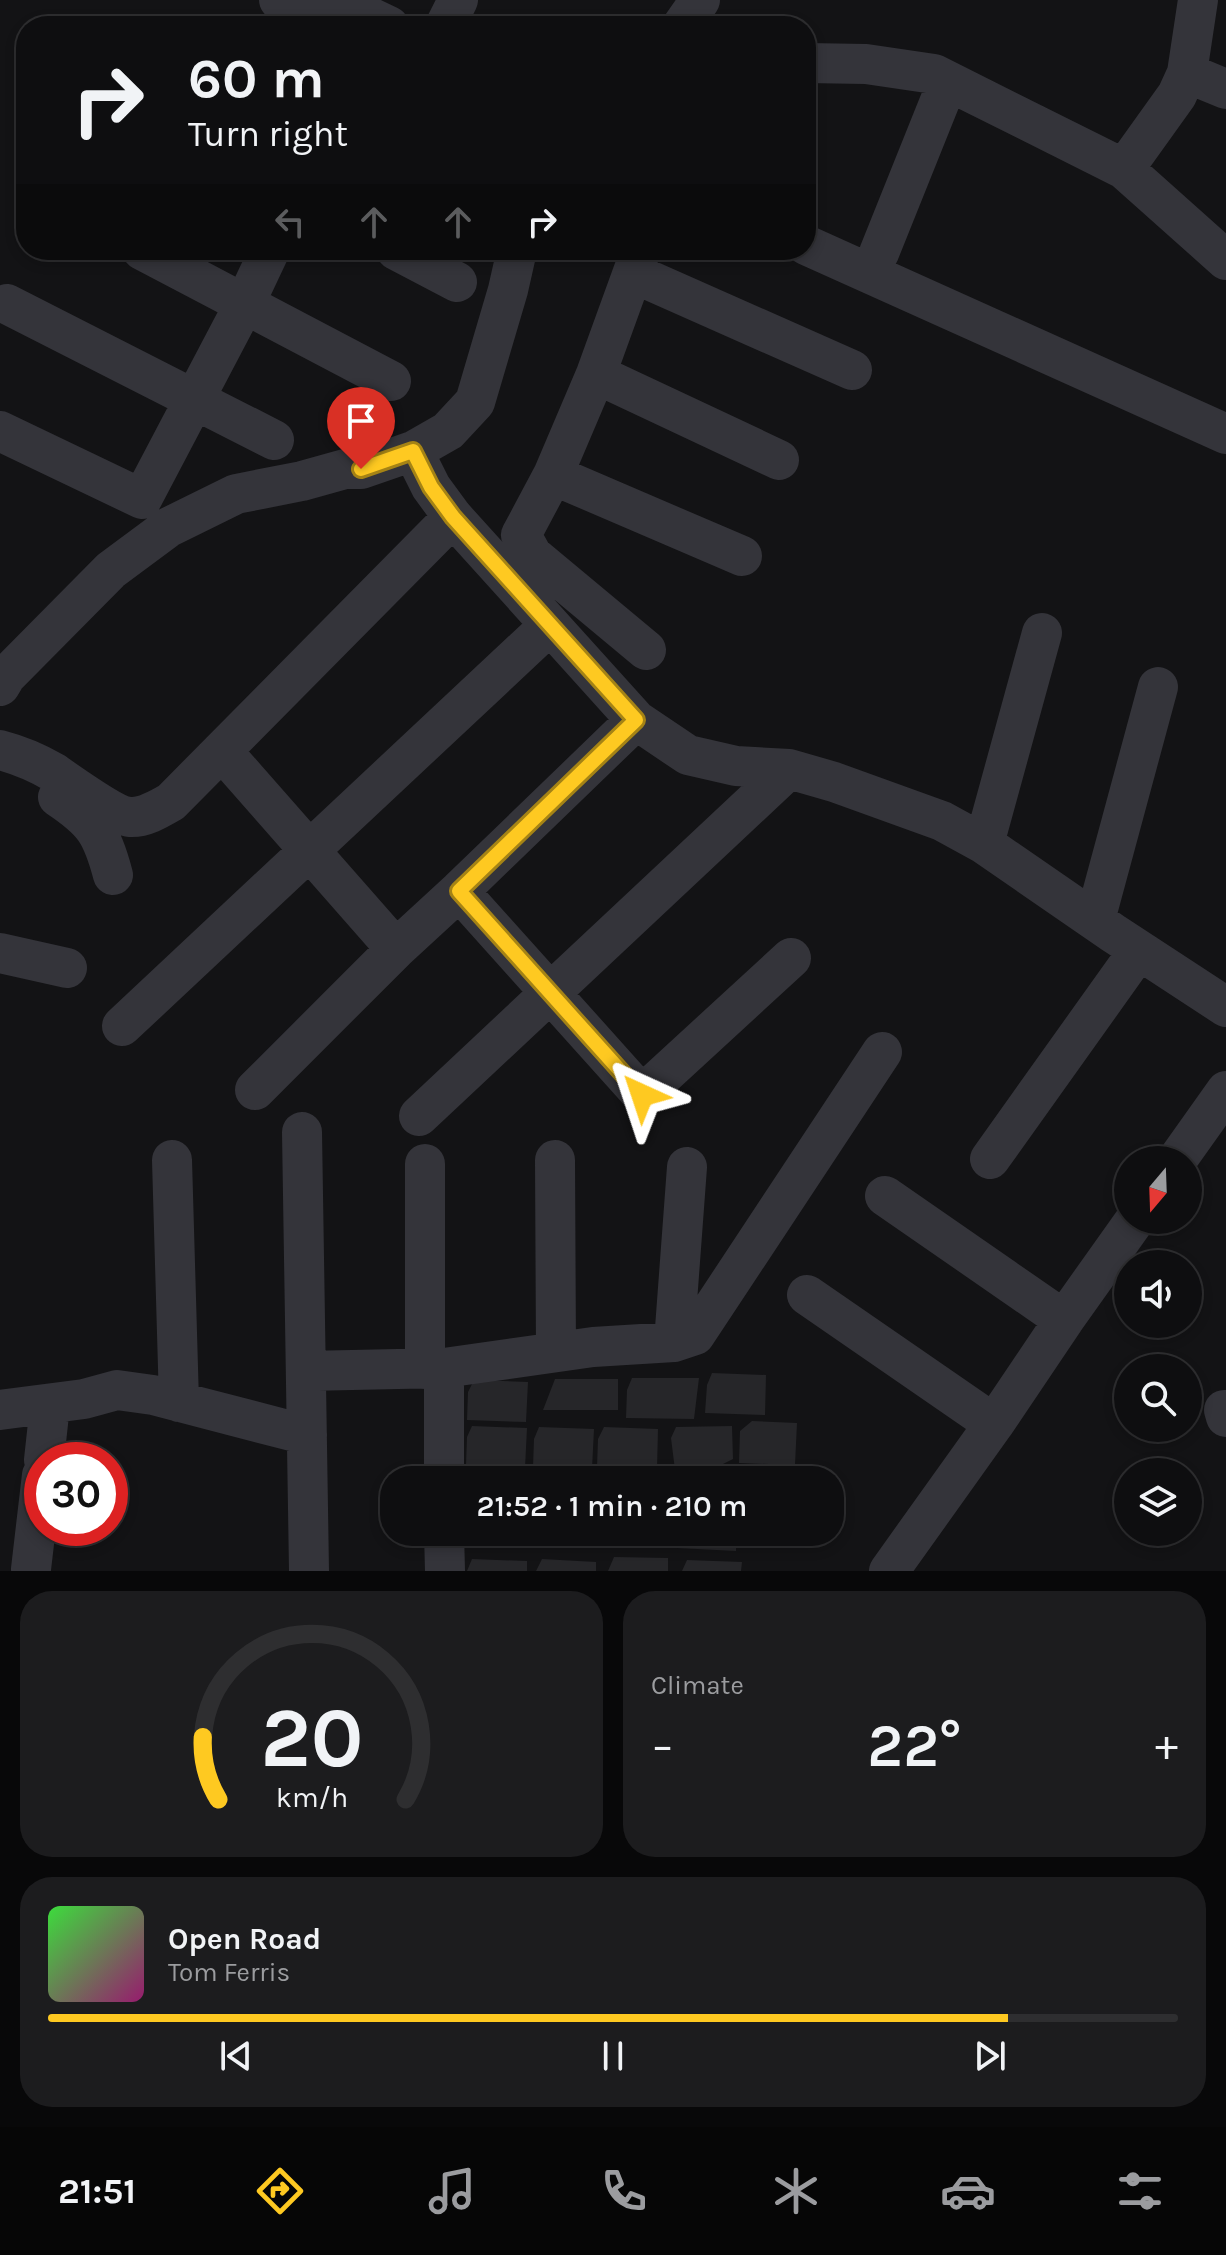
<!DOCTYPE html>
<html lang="en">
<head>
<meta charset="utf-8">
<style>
	:root { --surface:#0e0e10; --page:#1c1c1e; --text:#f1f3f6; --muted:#9b9c9f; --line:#2e2e30; --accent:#fec921 }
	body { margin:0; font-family:Karla,sans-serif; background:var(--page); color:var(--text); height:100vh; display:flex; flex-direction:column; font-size:30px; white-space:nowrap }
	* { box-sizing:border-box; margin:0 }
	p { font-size:26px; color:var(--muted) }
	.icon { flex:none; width:44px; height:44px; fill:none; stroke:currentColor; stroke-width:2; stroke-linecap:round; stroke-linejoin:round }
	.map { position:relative; height:1571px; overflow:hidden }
	.drawer { display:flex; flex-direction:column; gap:20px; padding:20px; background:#080809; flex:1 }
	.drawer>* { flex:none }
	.guide { position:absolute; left:16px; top:16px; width:800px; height:244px; border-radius:32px; box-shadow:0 4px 12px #0003,0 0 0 2px var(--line); background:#0e0e10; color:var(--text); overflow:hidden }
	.needle { width:52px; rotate:199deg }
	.buttons { position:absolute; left:1114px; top:1146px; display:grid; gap:16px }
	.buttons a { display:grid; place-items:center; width:88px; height:88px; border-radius:50%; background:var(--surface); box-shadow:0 4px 12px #0003,0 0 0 2px var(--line); font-size:40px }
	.speed { position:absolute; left:24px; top:1442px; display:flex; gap:16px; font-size:40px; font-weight:700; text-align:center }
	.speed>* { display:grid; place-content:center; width:104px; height:104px; border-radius:50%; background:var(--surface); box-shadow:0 4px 12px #0003,0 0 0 2px var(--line); line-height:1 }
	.speed .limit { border:12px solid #d22; background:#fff; color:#111 }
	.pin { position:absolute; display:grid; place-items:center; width:68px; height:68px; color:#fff; margin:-82px -34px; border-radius:50% 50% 50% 0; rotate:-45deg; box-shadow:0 0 8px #0007 }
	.pin .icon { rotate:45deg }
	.me { position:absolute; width:88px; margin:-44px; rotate:318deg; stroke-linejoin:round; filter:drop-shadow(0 0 6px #0008) }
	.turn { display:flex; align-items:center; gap:28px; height:168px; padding:0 40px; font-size:36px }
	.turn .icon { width:104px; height:104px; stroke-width:2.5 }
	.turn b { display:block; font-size:56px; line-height:68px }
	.lanes { display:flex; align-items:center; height:76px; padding:0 40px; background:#0003; justify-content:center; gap:40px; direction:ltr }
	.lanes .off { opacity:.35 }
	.big { font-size:60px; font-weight:600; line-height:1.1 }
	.drawer .card { flex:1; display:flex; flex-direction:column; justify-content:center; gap:12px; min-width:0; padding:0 28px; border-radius:32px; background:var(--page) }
	.drawer .dial { align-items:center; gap:0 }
	.dial svg { height:208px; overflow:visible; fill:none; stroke:var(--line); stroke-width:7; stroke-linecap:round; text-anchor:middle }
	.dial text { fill:var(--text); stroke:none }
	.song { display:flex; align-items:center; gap:24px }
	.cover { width:96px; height:96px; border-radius:12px; background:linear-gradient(135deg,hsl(120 70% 55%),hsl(320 70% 35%)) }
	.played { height:8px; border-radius:4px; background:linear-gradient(90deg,var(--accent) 85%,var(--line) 85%) }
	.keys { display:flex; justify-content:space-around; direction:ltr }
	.heat { display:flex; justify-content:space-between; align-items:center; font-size:44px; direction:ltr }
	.drawer .tiles { flex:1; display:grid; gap:20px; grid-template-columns:1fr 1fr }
	.card:last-child { grid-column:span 2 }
	.trip { position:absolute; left:380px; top:1466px; width:464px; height:80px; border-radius:32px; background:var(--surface); box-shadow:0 4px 12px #0003,0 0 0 2px var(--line); font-weight:600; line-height:80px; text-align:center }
	.menu { display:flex; height:128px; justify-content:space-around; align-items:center; background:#060606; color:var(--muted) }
	.menu .icon { width:56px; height:56px }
	.menu .active { color:var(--accent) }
	.menu b { font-size:36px; color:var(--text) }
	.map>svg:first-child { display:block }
	.building { fill:#262629 }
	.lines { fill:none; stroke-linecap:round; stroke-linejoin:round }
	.minor { stroke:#34343a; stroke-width:40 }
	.route-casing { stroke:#a58315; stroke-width:20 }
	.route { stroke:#fec921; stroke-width:14 }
</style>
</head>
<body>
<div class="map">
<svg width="1226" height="1571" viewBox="0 0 1226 1571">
	<rect width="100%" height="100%" fill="#131315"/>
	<path class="building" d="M712 1373 766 1375 765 1415 705 1413 707 1385Z
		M632 1378H699L694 1419 626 1418 627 1390Z
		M555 1379H618V1410H543Z
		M474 1380 528 1382 526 1422 467 1420 468 1392Z
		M752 1421 797 1423 795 1465 739 1463 740 1431Z
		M472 1426 527 1428 525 1468 466 1465 467 1437Z
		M732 1426 733 1459 721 1465 675 1470 671 1438 676 1427Z
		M539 1427 594 1429 592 1469 533 1467 534 1439Z
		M604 1427 658 1429 657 1469 597 1467 598 1439Z
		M457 1532H516V1539L457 1537Z
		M545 1532H604V1542L544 1540Z
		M608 1532H668L667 1546 608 1544Z
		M677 1532H736V1551L677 1548Z
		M747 1532H807L806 1545 747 1542Z
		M614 1557 668 1558V1571H608Z
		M472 1559 527 1561V1571H467Z
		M542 1559 596 1562V1571H536Z
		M687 1560 742 1562 741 1571H682Z"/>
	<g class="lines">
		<path class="minor" d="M279 0 334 26
			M334 0 389 26
			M445 26 458 0
			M682 26 700 0
			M806 63 866 64 934 74 1124 169 1226 260
			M1187 73 1226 89
			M1124 169 1177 95 1187 73 1198 0
			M806 245 1226 434
			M142 250 391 381
			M396 250 457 282
			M641 250 596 374 553 475 521 535 532 555 646 650
			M879 253 948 81
			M633 273 852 370
			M7 304 274 440
			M596 374 779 460
			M0 431 142 499 245 303 270 250
			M413 451 431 487 453 517 636 720 688 755 736 766 789 769 834 782 942 821 984 844 1113 933 1226 1007
			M553 475 742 556
			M0 686 6 676 111 570 169 527 236 494 302 481 345 469H361L413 451 448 431 475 402 508 290 517 250
			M0 750C19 755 36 762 53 772 68 782 114 816 130 817 144 818 159 809 171 802L453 517
			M222 751 396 949
			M58 797C94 821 102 833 113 875
			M984 844 1042 633
			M459 891 642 1095 791 958
			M1095 920 1158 687
			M0 953 67 968
			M122 1026 550 625
			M255 1090 396 949 459 891 636 720
			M419 1116 789 769
			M302 1132 309 1571
			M990 1159 1139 950
			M172 1160 179 1402
			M555 1160 556 1352
			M1177 1160 1226 1091
			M425 1164V1369
			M885 1196 1064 1320
			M807 1295 994 1424
			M674 1342 687 1167
			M306 1371 444 1368
			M0 1410 84 1399 117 1390 153 1395 307 1435
			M1226 1410H1224L1226 1417
			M44 1460 50 1405
			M444 1480V1368L593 1347 674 1342 695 1335 882 1052
			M444 1532 445 1571
			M31 1569 42 1475
			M889 1571 994 1424 1064 1320 1135 1220"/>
	</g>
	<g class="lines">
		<g class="route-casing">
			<path id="route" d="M361 469 413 451 431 487 453 517 636 720 459 891 642 1095"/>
		</g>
		<use href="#route" class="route"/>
	</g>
</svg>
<div class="buttons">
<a><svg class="needle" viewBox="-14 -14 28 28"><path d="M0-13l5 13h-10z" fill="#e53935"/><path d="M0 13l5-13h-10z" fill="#9b9c9f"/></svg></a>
<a><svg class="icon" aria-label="sound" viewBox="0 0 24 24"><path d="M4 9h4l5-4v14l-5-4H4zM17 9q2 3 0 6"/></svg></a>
<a><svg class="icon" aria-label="search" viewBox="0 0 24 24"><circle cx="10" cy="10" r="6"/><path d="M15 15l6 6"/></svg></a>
<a><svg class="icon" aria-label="layers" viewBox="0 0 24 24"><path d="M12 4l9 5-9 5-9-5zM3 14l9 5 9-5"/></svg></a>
</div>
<div class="speed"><div class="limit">30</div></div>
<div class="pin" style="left:361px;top:469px;background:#d93025"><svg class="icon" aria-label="arrive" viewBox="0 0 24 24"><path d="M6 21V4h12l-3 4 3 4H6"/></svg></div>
<svg class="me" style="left:642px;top:1095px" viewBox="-20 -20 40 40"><path d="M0-17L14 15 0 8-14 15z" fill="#fec921" stroke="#fff" stroke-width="4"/></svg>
<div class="trip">21:52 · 1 min · 210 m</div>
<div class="guide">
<div class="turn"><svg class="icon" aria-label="right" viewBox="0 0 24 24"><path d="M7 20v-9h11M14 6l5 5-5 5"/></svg><div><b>60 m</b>Turn right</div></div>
<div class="lanes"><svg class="icon off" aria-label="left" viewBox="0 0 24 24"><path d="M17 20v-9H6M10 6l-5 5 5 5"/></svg><svg class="icon off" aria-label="ahead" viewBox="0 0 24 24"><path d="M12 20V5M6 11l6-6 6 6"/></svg><svg class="icon off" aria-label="ahead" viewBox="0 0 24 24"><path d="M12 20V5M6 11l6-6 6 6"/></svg><svg class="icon" aria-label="right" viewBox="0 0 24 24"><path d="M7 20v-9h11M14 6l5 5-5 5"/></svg></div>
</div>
</div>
<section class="drawer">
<div class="tiles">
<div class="card dial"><svg viewBox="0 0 100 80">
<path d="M14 69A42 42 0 1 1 86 69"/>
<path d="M14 69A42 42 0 0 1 8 45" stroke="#fec921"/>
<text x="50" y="56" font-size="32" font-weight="700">20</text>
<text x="50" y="72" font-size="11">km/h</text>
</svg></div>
<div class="card"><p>Climate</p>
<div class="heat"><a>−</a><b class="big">22°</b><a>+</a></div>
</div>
<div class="card">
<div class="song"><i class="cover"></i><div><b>Open Road</b><p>Tom Ferris</p></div></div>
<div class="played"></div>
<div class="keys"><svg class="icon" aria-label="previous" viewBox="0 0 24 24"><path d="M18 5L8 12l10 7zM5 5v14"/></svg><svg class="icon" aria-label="pause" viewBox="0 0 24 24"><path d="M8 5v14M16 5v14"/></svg><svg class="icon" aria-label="next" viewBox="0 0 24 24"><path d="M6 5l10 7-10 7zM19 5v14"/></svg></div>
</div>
</div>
</section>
<nav class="menu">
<b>21:51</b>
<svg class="icon active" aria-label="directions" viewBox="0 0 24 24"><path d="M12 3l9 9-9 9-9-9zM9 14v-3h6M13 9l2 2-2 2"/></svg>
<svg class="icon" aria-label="music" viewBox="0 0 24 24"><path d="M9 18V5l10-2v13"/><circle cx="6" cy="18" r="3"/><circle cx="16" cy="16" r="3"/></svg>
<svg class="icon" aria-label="phone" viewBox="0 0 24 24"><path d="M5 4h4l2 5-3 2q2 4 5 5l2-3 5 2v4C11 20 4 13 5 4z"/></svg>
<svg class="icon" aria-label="climate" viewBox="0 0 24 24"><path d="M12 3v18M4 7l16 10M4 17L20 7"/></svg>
<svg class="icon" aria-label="car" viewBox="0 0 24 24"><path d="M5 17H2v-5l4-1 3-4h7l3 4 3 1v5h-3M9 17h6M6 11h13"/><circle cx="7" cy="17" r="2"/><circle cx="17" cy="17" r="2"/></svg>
<svg class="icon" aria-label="filters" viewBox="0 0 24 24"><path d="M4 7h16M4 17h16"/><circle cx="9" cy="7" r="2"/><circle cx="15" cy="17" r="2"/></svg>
</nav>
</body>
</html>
